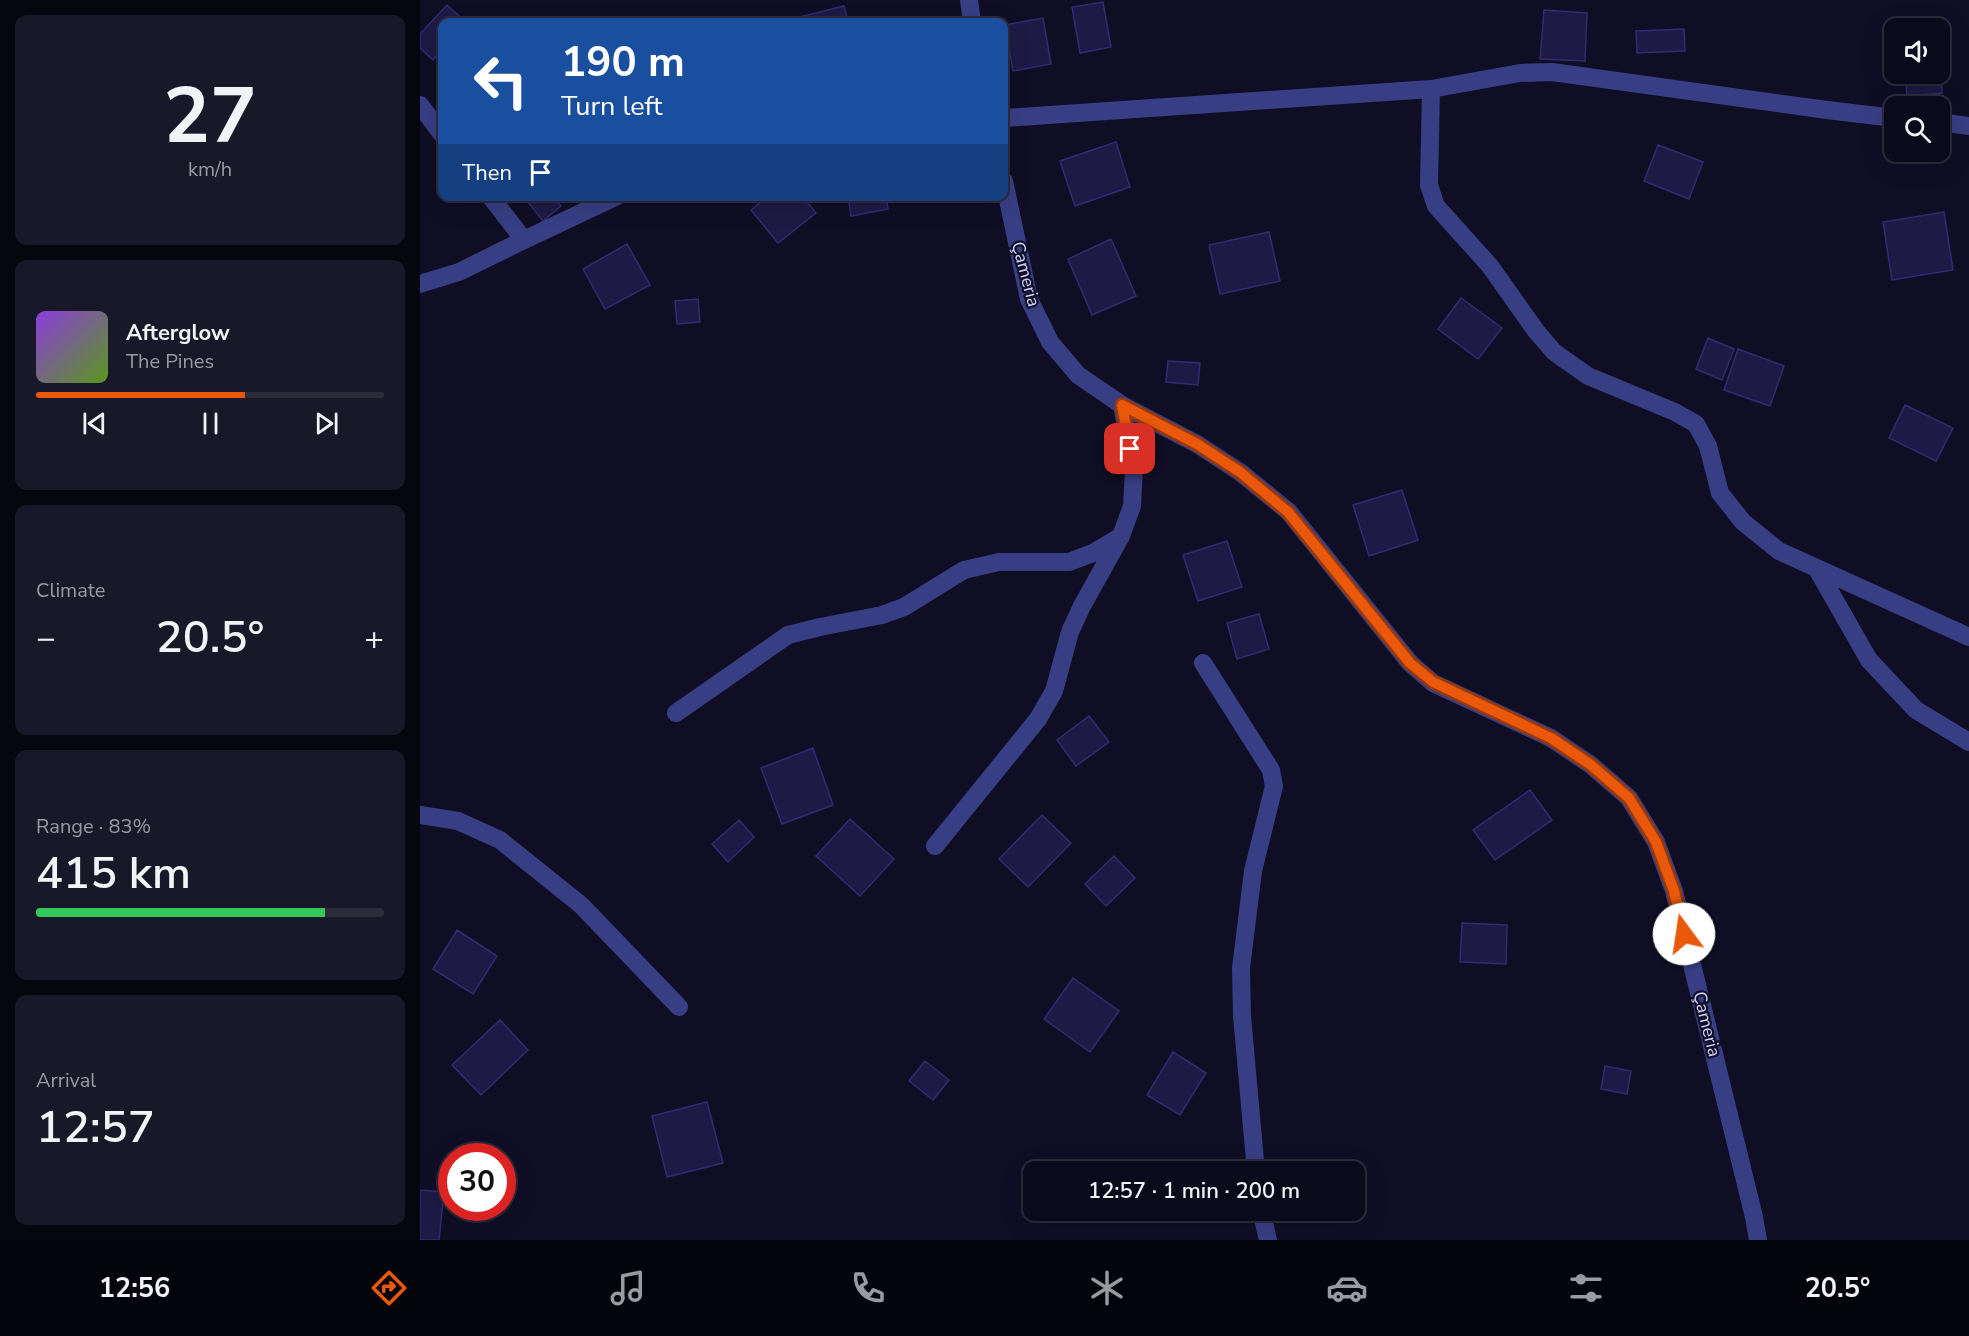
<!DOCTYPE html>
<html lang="en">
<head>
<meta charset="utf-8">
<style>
	:root { --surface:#0b0a1b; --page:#191828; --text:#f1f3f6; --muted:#9a9aa3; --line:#2b2b3a; --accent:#ea580c }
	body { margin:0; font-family:"Nunito Sans",sans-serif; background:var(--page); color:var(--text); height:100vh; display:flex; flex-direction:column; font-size:22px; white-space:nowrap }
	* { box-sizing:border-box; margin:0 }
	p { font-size:20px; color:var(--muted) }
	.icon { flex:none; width:33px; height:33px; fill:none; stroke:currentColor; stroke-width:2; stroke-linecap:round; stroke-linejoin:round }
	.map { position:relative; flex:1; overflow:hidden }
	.side { display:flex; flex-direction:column; gap:15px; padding:15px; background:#06060f; width:420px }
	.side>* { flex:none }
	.guide { position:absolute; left:18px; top:18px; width:570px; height:183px; border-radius:12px; box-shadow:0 6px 24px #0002,0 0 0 2px var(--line); background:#1a4fa0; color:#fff; overflow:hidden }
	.fabs { position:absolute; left:1464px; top:18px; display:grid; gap:12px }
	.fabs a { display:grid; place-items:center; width:66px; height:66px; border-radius:12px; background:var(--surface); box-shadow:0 6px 24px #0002,0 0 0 2px var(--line); font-size:30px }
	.speed { position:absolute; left:18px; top:1143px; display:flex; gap:12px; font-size:30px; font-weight:700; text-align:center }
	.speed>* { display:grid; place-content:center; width:78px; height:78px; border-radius:50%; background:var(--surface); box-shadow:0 6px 24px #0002,0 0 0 2px var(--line); line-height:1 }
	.speed .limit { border:9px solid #d22; background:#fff; color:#111 }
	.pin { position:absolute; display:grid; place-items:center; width:51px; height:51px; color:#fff; margin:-26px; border-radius:12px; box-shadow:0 3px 9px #0006 }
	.me { position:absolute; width:66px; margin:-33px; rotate:346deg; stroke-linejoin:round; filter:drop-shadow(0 0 4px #0008) }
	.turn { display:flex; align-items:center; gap:21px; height:126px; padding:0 24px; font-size:27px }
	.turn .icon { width:78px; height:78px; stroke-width:2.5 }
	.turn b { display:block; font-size:42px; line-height:51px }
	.then { display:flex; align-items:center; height:57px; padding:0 24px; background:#0003; gap:12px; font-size:22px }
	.big { font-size:45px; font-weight:600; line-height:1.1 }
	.side .tile { flex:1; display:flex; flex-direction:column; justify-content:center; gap:9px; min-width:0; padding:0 21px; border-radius:12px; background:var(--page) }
	.side .dial { align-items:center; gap:0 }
	.dial b { font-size:78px; line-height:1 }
	.song { display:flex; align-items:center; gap:18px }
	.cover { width:72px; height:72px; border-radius:9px; background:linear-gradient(135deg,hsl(270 70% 55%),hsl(90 70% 35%)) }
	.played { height:6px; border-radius:3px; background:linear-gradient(90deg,var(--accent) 60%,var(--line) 60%) }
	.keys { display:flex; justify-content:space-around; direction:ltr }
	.heat { display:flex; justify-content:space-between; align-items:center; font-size:33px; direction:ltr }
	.charge { height:9px; border-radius:4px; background:linear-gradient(90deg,#34c759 83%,var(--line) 0) }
	.trip { position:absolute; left:603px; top:1161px; width:342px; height:60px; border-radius:12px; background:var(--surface); box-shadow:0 6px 24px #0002,0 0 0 2px var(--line); font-weight:600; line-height:60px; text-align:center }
	.tabs { display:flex; height:96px; justify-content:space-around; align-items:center; background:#04040b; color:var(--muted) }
	.tabs .icon { width:42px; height:42px }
	.tabs .on { color:var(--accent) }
	.tabs b { font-size:27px; color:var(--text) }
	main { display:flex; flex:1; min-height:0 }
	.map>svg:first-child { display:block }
	.building { fill:#1e1a45; stroke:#322b72; stroke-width:1.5 }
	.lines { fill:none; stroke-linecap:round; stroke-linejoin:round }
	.minor { stroke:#383e84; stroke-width:18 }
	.route-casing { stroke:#983908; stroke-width:15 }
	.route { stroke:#ea580c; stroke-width:10 }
	.labels { text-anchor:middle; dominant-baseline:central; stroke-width:4.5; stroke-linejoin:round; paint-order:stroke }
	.street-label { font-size:18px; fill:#d1d1ff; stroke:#0f0e24 }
</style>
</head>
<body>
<main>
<section class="side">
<div class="tile dial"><b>27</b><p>km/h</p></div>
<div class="tile">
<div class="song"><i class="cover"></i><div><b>Afterglow</b><p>The Pines</p></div></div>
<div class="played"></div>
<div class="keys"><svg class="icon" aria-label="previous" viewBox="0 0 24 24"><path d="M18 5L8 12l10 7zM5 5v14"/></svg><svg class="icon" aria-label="pause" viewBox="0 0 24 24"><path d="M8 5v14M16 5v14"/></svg><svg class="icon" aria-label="next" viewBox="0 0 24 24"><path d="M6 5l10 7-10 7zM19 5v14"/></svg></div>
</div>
<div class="tile"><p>Climate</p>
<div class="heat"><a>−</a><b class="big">20.5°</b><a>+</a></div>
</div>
<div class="tile"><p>Range · 83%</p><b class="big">415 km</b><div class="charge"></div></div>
<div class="tile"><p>Arrival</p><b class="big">12:57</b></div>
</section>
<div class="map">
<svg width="1549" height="1240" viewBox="0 0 1549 1240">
	<rect width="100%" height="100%" fill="#0f0e24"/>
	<path class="building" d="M683 2 691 47 660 53 652 7Z
		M27 5 46 22H22V49L13 60 0 48V34Z
		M424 6 428 22H363V21Z
		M1124 10 1167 13 1165 61 1120 59Z
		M623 18 631 64 593 71 585 25Z
		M1264 29 1265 51 1217 53 1216 31Z
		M1520 58 1522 93 1487 96 1485 74H1520Z
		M696 142 710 187 655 206 640 161Z
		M1238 145 1283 162 1269 199 1224 181Z
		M103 196H134L141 206 123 221Z
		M348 196H382L396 213 358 243 331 210Z
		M428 196H466L468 209 431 216Z
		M1524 212 1533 270 1472 280 1463 222Z
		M849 232 860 281 800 294 789 245Z
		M691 239 716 296 672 315 648 259Z
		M207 244 230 285 185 309 163 269Z
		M1041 298 1082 328 1058 359 1018 329Z
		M278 299 280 322 257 324 255 301Z
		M1288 338 1314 349 1302 380 1276 369Z
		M1318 349 1364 366 1350 406 1304 390Z
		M748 361 780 363 778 385 746 382Z
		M1485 405 1533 428 1516 461 1469 438Z
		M982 490 998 540 949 556 933 505Z
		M807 541 822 587 778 601 763 555Z
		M839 614 849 649 817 659 807 623Z
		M669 716 689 742 656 766 637 740Z
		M393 748 413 805 362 824 341 768Z
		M1110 790 1132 820 1075 860 1053 830Z
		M622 815 651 843 608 887 579 859Z
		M430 819 474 859 440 896 396 856Z
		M319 820 334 837 308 862 292 844Z
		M694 856 715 878 686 906 665 884Z
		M1042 923 1087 925 1086 964 1040 962Z
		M37 930 77 956 53 994 13 969Z
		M653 978 699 1011 670 1052 624 1019Z
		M80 1020 108 1050 61 1095 32 1065Z
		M753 1052 786 1073 760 1115 727 1095Z
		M505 1061 529 1080 513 1100 489 1081Z
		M1185 1066 1211 1071 1207 1094 1181 1089Z
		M287 1102 303 1163 247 1177 232 1116Z
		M0 1190 24 1192 19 1240H0Z"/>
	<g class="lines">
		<path class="minor" d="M549 0 552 22
			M1011 89 1009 185 1016 206 1070 266 1116 331 1134 352 1168 376 1255 412 1276 424 1288 446 1300 493 1323 522 1359 551 1549 637
			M0 105 22 134
			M584 118 1011 89 1100 73 1132 72 1407 110 1474 118
			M1520 122 1549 126
			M584 181 609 299 630 342 658 375 702 405 777 444 820 472 869 512 990 663 1013 683 1131 738 1171 765 1209 798 1236 842 1254 891 1334 1217 1338 1240
			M70 196 104 240 197 196
			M0 284 39 272 104 240
			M1397 569 1449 660 1496 710 1549 742
			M783 663 851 770 854 786 833 871 821 968 822 1016 836 1172
			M256 713 368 635 400 627 462 615 484 607 544 570 579 562H649L673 553 698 538
			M0 815 38 821 80 840 161 905 259 1007
			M515 846 618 719 634 691 650 632 662 606 701 536 712 506 714 470 702 405
			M841 1210 848 1240"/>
	</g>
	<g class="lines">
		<g class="route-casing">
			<path id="route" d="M710 449 702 405 777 444 820 472 868 512 990 663 1013 682 1131 738 1171 765 1209 798 1236 842 1254 891 1264 934"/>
		</g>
		<use href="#route" class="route"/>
	</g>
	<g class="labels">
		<g class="street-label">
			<text transform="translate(606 274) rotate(75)">Çameria</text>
			<text transform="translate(1287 1024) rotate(76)">Çameria</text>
		</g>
	</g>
</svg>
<div class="fabs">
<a><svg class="icon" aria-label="sound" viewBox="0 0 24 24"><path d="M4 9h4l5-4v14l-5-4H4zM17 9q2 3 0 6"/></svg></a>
<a><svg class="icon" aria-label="search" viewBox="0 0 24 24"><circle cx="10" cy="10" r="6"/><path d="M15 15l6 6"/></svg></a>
</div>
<div class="speed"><div class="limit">30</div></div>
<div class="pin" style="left:710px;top:449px;background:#d93025"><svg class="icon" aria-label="arrive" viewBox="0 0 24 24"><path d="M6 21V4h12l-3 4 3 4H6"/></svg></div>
<svg class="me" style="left:1264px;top:934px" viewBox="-20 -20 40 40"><circle r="19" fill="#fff"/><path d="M0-13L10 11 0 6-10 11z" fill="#ea580c"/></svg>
<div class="trip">12:57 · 1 min · 200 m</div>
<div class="guide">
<div class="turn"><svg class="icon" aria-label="left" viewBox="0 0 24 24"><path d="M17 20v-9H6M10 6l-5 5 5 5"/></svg><div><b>190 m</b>Turn left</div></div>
<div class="then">Then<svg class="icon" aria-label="arrive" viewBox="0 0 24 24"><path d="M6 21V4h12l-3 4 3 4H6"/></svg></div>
</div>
</div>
</main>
<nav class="tabs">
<b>12:56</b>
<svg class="icon on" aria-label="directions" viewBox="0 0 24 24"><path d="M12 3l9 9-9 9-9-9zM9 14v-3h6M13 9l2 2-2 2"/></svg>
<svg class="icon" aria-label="music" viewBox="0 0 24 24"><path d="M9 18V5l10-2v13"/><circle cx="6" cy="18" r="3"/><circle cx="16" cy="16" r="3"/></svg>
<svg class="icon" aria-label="phone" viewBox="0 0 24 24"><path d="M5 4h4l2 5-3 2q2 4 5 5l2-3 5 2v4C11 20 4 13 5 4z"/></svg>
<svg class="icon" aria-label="climate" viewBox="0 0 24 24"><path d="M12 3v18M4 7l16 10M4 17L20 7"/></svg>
<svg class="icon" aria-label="car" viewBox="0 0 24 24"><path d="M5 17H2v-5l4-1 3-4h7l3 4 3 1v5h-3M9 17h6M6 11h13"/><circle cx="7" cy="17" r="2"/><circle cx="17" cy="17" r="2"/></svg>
<svg class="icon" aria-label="filters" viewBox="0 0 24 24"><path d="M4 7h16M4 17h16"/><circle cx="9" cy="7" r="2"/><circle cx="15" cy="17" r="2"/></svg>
<b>20.5°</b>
</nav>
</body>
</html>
